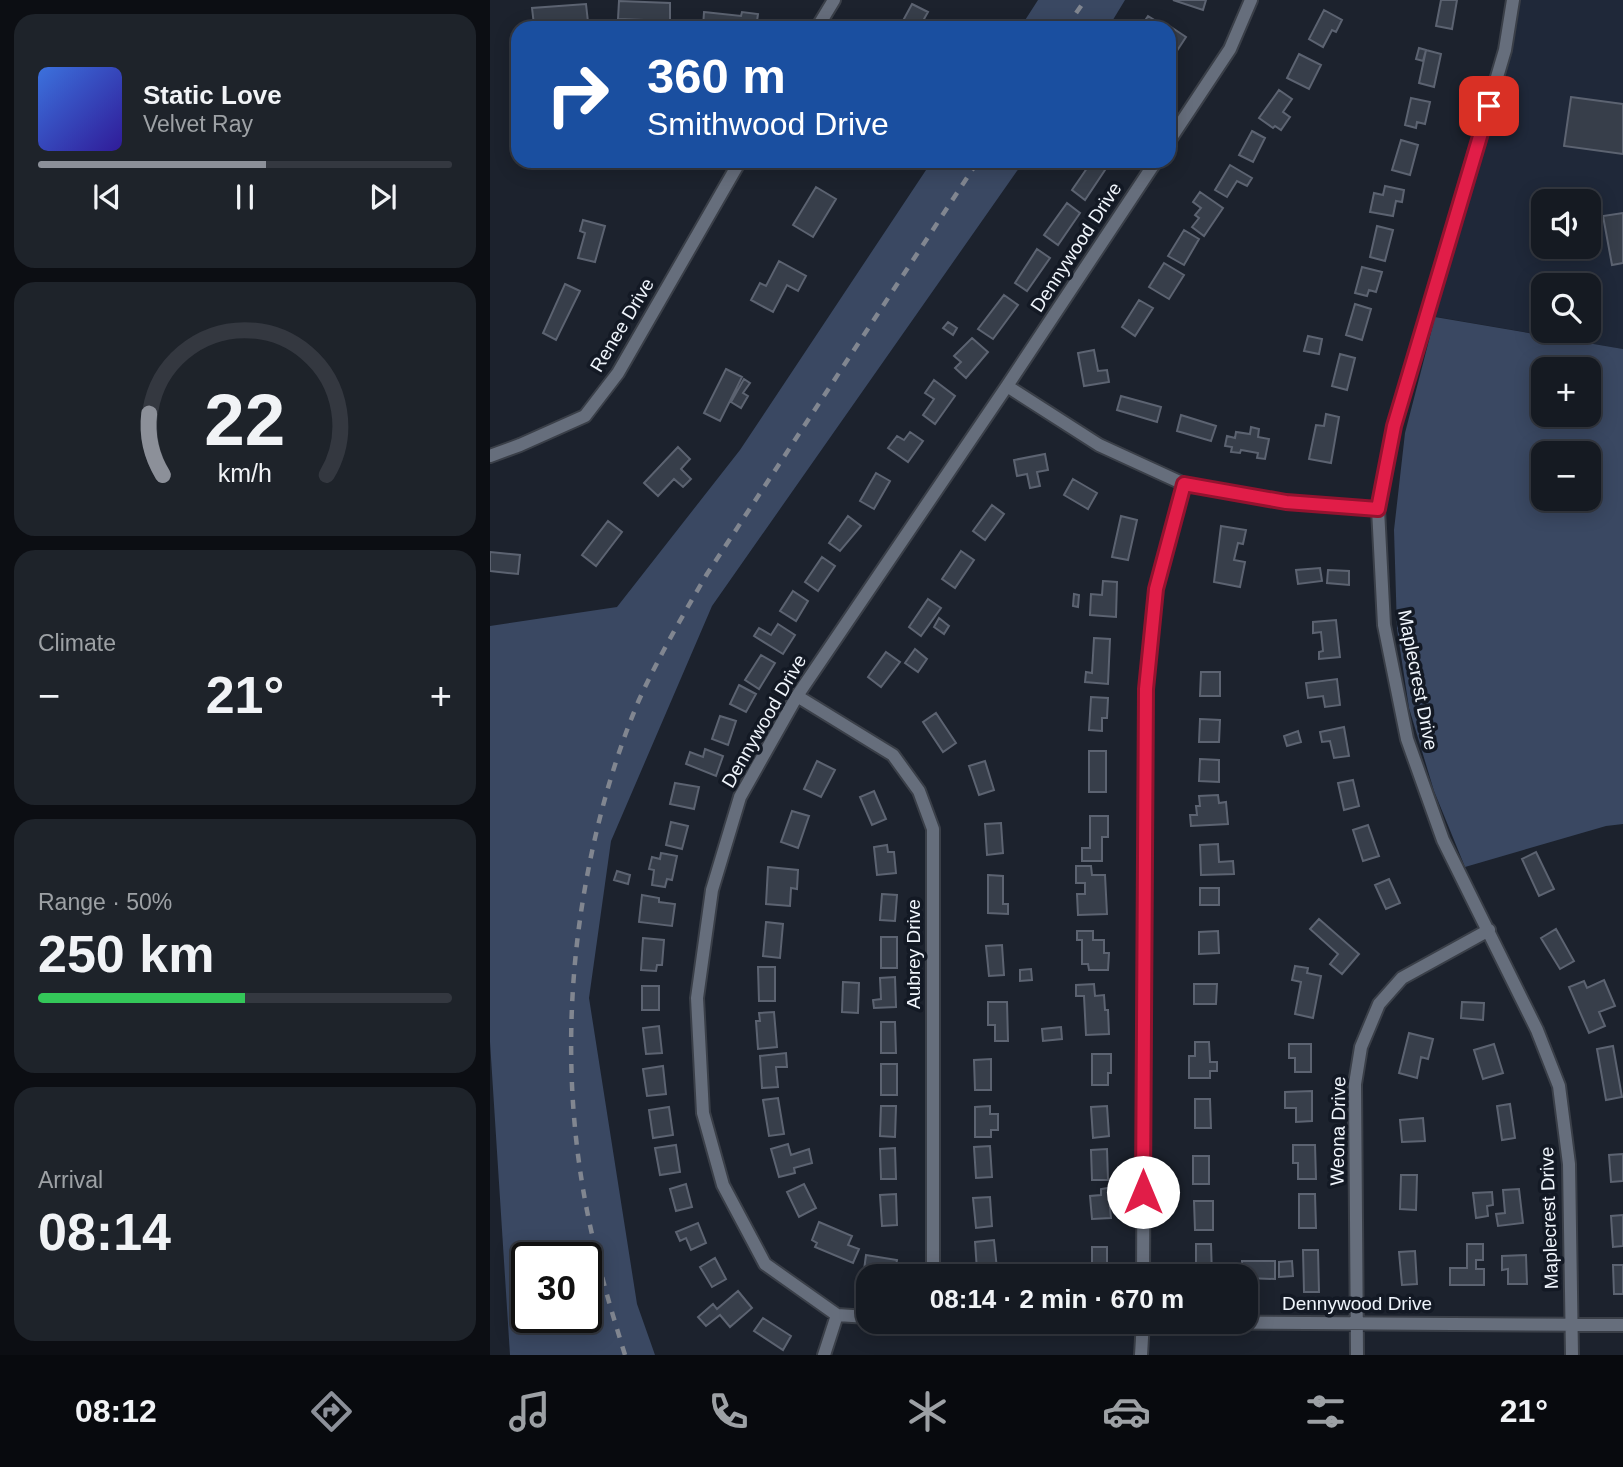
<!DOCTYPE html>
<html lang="en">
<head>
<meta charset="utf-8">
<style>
	:root { --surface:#151a22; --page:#1e232a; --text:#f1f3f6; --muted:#9da1a5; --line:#343840; --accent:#8c9099 }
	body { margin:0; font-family:Arial,sans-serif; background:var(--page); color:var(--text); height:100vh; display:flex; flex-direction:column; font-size:26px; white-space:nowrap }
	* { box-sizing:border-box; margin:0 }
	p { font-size:23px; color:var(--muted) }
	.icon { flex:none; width:38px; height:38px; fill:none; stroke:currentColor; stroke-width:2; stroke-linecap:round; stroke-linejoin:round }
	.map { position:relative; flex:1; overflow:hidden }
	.sheet { display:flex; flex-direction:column; gap:14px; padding:14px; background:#0c0e13; width:490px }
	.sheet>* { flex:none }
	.banner { position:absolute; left:21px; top:21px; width:665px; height:147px; border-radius:21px; box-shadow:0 4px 18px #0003,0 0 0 2px var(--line); background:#1a4fa0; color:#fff; overflow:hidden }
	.tools { position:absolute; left:1041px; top:189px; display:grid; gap:14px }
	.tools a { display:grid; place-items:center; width:70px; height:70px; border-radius:14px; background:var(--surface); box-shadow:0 4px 18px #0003,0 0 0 2px var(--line); font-size:35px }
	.speed { position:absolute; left:21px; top:1242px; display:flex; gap:14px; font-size:35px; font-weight:700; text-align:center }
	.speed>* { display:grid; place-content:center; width:91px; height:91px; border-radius:50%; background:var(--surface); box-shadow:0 4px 18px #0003,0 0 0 2px var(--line); line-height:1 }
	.speed .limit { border:4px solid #111; border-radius:10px; background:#fff; color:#111 }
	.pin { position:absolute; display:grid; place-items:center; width:60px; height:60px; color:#fff; margin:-30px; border-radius:14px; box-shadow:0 4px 10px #0006 }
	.me { position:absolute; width:77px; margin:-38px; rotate:0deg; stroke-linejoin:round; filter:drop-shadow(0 0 5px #0008) }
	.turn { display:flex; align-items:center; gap:24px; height:147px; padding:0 21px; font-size:32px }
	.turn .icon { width:91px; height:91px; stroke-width:2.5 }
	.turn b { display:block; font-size:49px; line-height:60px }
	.big { font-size:52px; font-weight:600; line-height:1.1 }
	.sheet .card { flex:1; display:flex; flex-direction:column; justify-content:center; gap:10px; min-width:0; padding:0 24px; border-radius:21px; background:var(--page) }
	.sheet .dial { align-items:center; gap:0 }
	.dial svg { height:182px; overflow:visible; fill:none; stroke:var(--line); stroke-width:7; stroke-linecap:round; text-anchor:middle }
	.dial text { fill:var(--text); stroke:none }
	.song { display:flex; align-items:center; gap:21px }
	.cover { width:84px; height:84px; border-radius:10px; background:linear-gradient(135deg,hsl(220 70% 55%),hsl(250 70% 35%)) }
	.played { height:7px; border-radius:4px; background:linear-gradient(90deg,var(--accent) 55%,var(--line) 55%) }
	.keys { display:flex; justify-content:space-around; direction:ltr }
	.heat { display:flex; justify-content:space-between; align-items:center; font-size:38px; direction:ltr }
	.charge { height:10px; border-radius:5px; background:linear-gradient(90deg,#34c759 50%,var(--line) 0) }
	.trip { position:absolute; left:366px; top:1264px; width:402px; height:70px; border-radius:21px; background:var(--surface); box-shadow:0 4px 18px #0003,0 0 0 2px var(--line); font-weight:600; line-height:70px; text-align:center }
	.tabs { display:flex; height:112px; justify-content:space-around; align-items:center; background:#080a0e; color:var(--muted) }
	.tabs .icon { width:49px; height:49px }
	.tabs .selected { color:var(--accent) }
	.tabs b { font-size:32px; color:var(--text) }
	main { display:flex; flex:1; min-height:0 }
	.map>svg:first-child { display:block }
	.built { fill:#1f2839; fill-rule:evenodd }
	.green { fill:#3a4862; fill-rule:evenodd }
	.building { fill:#373e4a; stroke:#5c6371; stroke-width:2 }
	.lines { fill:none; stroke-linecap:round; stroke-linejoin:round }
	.minor-casing { stroke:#3a3f48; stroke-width:16 }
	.minor { stroke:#666e7c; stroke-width:12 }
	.rail { stroke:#818690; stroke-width:4.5; stroke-dasharray:9 9; stroke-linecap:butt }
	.route-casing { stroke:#92132f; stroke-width:18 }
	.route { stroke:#e11d48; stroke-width:12 }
	.labels { text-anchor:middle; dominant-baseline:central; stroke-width:7; stroke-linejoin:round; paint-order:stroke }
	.street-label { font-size:19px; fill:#f0f5fc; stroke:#131924 }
</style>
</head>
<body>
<main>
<section class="sheet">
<div class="card">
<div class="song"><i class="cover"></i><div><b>Static Love</b><p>Velvet Ray</p></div></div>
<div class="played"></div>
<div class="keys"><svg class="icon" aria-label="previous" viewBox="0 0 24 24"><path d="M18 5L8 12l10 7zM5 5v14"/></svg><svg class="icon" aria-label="pause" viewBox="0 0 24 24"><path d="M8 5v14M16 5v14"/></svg><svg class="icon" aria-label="next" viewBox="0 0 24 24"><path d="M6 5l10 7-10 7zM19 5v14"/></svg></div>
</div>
<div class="card dial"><svg viewBox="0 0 100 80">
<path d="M14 69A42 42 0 1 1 86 69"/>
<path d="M14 69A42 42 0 0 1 8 42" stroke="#8c9099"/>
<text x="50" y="56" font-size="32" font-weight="700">22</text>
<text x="50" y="72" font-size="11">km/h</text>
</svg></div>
<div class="card"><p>Climate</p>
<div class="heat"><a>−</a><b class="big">21°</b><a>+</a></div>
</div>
<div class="card"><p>Range · 50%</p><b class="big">250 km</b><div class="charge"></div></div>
<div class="card"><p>Arrival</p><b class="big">08:14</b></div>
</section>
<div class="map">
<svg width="1133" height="1355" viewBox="0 0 1133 1355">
	<rect width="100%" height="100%" fill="#1c222d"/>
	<path class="built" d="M1023 0H1133V349L936 315ZM1054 201H1099V247H1054ZM1054 285H1099V331H1054Z"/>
	<path class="green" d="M548 0H635L618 28H530Z
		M442 161H534L222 606 121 841 99 998 147 1304 165 1355H20L0 1042V626L127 607 250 450ZM96 1258V1318H37V1258Z
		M945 317 1133 349V824L1116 826 975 867 944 791 919 708 907 629 904 530 915 433ZM1054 369H1099V415H1054ZM1054 453H1099V499H1054Z"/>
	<path class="building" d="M683 0H716L713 10Z
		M951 0H967L962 29 946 26Z
		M129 1 180 3V21L128 19Z
		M96 4 98 22 81 24 82 28H61L60 24 44 25 42 8Z
		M422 4 438 12 429 28H409Z
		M834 10 852 20 846 32 842 30 833 47 819 39Z
		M214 12 251 16 252 12 268 14 266 28H213Z
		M658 16 671 24 669 28H650Z
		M681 27 696 37 679 63V29Z
		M929 48 936 50 933 61 926 59Z
		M936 50 951 54 944 87 929 83Z
		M809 54 831 65 819 89 797 78Z
		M789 90 802 99 793 112 800 117 791 130 785 126 783 128 769 118Z
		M1081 97 1133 104V154L1074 146Z
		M921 98 940 102 935 124 927 122 926 128 915 125Z
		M762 131 775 138 763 162 749 155Z
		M911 140 928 145 920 175 902 170Z
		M602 161H608L617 167 595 200 582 190Z
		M740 165 762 178 757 186 747 181 737 197 725 190Z
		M895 186 914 190 912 202 906 201 903 216 880 212 884 193 893 195Z
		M326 187 346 199 323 237 303 225Z
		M710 192 733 208 714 236 702 227 709 218 705 215 711 208 703 202Z
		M577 203 590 213 568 245 554 235Z
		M1133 213V263L1122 265 1113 216Z
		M93 220 115 226 105 262 88 258 95 233 90 231Z
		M887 226 903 230 895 261 880 257Z
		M694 230 709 239 694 265 678 256Z
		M547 249 560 258 537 291 525 283Z
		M289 261 316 276 308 291 297 285 283 312 261 300 270 283 276 286Z
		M674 263 694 275 679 299 659 287Z
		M872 267 892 272 886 292 879 290 877 296 865 293Z
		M75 284 90 291 66 340 53 333Z
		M514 295 528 305 503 339 488 329Z
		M649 300 663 308 645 336 632 327Z
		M865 304 881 309 872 340 856 335Z
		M458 322 467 328 463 335 453 328Z
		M818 336 832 339 829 354 814 351Z
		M482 338 498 352 476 378 465 368 471 362 464 356Z
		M604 350 608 371 617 370 619 382 594 386 588 353Z
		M850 354 865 358 857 390 842 386Z
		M236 369 252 377 230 421 214 413Z
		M254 379 260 383 253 393 258 396 251 408 241 402Z
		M444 380 465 396 445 424 433 415 444 399 435 393Z
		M631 396 671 407 667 422 627 410Z
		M836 414 849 417 841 463 819 459 826 425 834 426Z
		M691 415 726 426 721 441 687 431Z
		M761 427 769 429 768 437 779 439 775 459 767 458 768 453 751 450 750 453 741 452 742 447 735 446 737 436 745 438 746 432 760 434Z
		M420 432 433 441 418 462 398 448 407 436 414 440Z
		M188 447 200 459 191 469 201 479 193 487 184 479 168 496 154 483Z
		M555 454 558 470 547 472 550 486 540 488 537 474 527 476 524 460Z
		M386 473 400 481 384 509 370 501Z
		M583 479 607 493 598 509 574 495Z
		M502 505 514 514 495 540 483 531Z
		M358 516 371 526 350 551 339 543Z
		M631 516 647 520 638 560 622 557Z
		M118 521 132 532 106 566 92 555Z
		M731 526 756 530 753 544 748 543 744 560 755 562 750 587 724 582Z
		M471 551 484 560 465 588 452 579Z
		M0 552 30 555 28 574 0 571Z
		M332 557 345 566 328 591 315 582Z
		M830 568 832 581 808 584 806 570Z
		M838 570 859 571V585L837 583Z
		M613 581 627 582 626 617 600 615 601 594 612 595Z
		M303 591 318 601 306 621 290 611Z
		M584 594 589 595 588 607 583 606Z
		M438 599 451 608 431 636 419 627Z
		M449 618 459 626 454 634 444 627Z
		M846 620 850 657 829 659V652L833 651 831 632 823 633V622Z
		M288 624 305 635 293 654 264 636 269 628 281 635Z
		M604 638 620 639 618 684 595 682 596 672 602 673Z
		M425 649 437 659 428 672 415 663Z
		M396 652 410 662 391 687 378 677Z
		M271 655 285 663 269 689 255 680Z
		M711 672H730V696H710Z
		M847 679 850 705 835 707 833 696 818 698 816 683Z
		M249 685 266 694 256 712 240 704Z
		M601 697 618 698 617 718H612V731L599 730Z
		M446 713 466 743 453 752 433 722Z
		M230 716 246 721 238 745 222 739Z
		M710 719 730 720 729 742H709Z
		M854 727 859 756 844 758 840 741 832 742 830 732Z
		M808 731 811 742 797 746 794 736Z
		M215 749 233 756 226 776 196 764 200 752 213 757Z
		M599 751H616V792H599Z
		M710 759 729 760V782L709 781Z
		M327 761 345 770 331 797 314 789Z
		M495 761 504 790 489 795 479 766Z
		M863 780 869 806 854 810 848 783Z
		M185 783 209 787 204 809 180 804Z
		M384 791 396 819 382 825 370 797Z
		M728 795 729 803 736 802 738 824 701 826 700 815H707L706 806H710L709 796Z
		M302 811 319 816 308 848 291 842Z
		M600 816H618V837H612V861H592V848H600Z
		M181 822 198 826 192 849 176 845Z
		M511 823 513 853 497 855 495 824Z
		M878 825 889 856 873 861 863 830Z
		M728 844 729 862 743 861 744 874 711 875 710 845Z
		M397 845 398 852H404L406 873 387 875 384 847Z
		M1046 852 1064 889 1049 896 1032 859Z
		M171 853 187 856 182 880 177 879 175 887 162 885 164 870 159 869 162 857 170 859Z
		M586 866H601L602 875H615L617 914 588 915 587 894H595V883H586Z
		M278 867 308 870 307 889 301 888 300 906 276 904Z
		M127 871 140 875 138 884 124 880Z
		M498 875 513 876V904H518V914L498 913Z
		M899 879 910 903 896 909 885 885Z
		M710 888H729V905H710Z
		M392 894 407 895 405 921 390 920Z
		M152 895 169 898V902L185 904 182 926 149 922Z
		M829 919 869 954 852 974 840 964 848 954 820 929Z
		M276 922 293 924 290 958 273 956Z
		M1066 929 1084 961 1070 969 1051 938Z
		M587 931H603V940H614V953H619L618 970H599L598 964H592V940H587Z
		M728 931 729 953 709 954V932Z
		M391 937H407V968H391Z
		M153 938 174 940 172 965H167L166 971 151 970Z
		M512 945 514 975 499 976 496 946Z
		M805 966 818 968 817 973 831 976 823 1018 805 1014 811 982 802 980Z
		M268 967H285V1001H269Z
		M541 969 542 980 530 981V970Z
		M405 977 406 1007 384 1008 383 1000 391 999 390 978Z
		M1114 980 1125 1006 1109 1012 1115 1026 1099 1033 1079 987 1094 981 1097 988Z
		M353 982 369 983 368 1013 352 1012Z
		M604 984 605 996 614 995 615 1010H618L619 1034 596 1035 594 996H586V985Z
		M704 984H727L726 1004H704Z
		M152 986H169V1010H152Z
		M498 1002H517L518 1041H505V1025H498Z
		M972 1002 994 1003 993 1020 971 1018Z
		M284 1012 287 1047 268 1049 266 1021H270L269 1013Z
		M391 1022H405L406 1053H391Z
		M169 1026 172 1053 156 1054 153 1028Z
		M571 1027 572 1039 553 1041 552 1029Z
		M919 1033 943 1039 938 1059 931 1057 927 1078 909 1073Z
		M705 1042H719L720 1062H727V1071H720V1078H699V1056H705Z
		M799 1044H821V1072H805V1058H799Z
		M1004 1044 1013 1073 993 1079 984 1050Z
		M1123 1046 1132 1097 1116 1100 1107 1049Z
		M296 1053 297 1067H286L288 1087 272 1088 270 1056Z
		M602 1054H621V1073H618V1085H602Z
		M501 1059V1090H485L484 1060Z
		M391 1064H407V1095H391Z
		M173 1066 176 1094 157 1096 153 1069Z
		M822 1091V1121L806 1122V1108H795V1092Z
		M288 1098 294 1134 279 1136 273 1100Z
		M705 1099H720L721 1128H705Z
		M1020 1104 1025 1138 1012 1140 1007 1106Z
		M391 1106H406L405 1137 390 1136Z
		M500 1106V1114H508V1130H501V1137H485V1107Z
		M617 1106 619 1136 603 1138 601 1107Z
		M179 1107 183 1135 163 1138 159 1110Z
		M933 1118 935 1141 912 1142 910 1120Z
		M298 1144 301 1155 319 1149 322 1163 304 1168 305 1173 289 1177 281 1149Z
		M186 1145 190 1172 170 1175 165 1148Z
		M803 1145H825L826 1179H808V1163H803Z
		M500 1146 502 1177 486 1178 484 1147Z
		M405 1148 406 1179H391L390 1149Z
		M617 1149 618 1180H602L601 1150Z
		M1133 1154V1181L1121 1182 1119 1155Z
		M703 1156H719V1184H703Z
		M911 1175H927L926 1210 910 1209Z
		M196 1184 202 1207 186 1211 180 1189Z
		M314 1184 326 1208 309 1217 297 1192Z
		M618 1188 621 1218 602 1219 600 1196 611 1195V1189Z
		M1029 1189 1033 1223 1008 1226 1006 1214 1015 1213 1013 1190Z
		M1002 1192 1003 1205 997 1206 998 1216 986 1218 983 1193Z
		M406 1194 407 1225 392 1226 390 1195Z
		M809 1194H825L826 1228H809Z
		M500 1197 502 1226 486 1228 483 1198Z
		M704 1201H723V1230H705Z
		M1133 1215V1246L1123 1247 1121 1216Z
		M329 1222 362 1236 358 1245 369 1249 363 1263 325 1247 327 1243 322 1240Z
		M208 1223 216 1243 201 1250 196 1238 190 1241 186 1232Z
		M504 1240 507 1269 487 1270 485 1242Z
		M706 1244H721L722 1276H706Z
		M977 1244H993V1260H986V1269H994V1285H960V1268H977Z
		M602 1247H617V1276H602Z
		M813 1250H828L829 1292H814Z
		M925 1251 927 1284 912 1285 909 1252Z
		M376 1255 407 1260 404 1275 374 1270Z
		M1036 1255 1037 1284H1018V1269L1012 1270V1256Z
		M225 1258 236 1279 222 1287 210 1267Z
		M752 1261H785V1279L756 1278V1276H752Z
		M802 1261 803 1276 789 1277V1262Z
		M1123 1265H1133V1294H1124Z
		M543 1266H565V1276H543Z
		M248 1291 262 1308 240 1327 230 1315 216 1326 208 1317 223 1304 227 1309Z
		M273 1318 301 1336 293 1350 264 1331Z"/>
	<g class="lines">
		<g class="minor-casing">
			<path id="minor" d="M1023 0 1015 50 904 426 888 509 894 625 917 739 953 840 1047 1030 1069 1086 1079 1164 1082 1355
				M327 28 344 0
				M679 141 740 49 761 0
				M517 386 609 445 694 484 796 502 888 509
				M0 456 30 445 95 416 128 373 250 161
				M307 696 403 755 429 791 443 829V1276
				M653 1276 656 689 666 589 694 484
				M378 1317 347 1315 275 1264 233 1185 213 1113 207 998 222 890 250 797 307 696 517 386 666 161
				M475 1321 1133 1325
				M334 1355 347 1315
				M651 1355 653 1321
				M867 1355 865 1084 871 1047 889 1004 912 978 999 930"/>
		</g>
		<use href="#minor" class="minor"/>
		<path class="rail" d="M576 28 595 0
			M135 1355C124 1319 113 1284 105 1247 73 1116 74 979 103 847 114 797 129 747 149 700 169 656 193 615 217 574L488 161"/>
	</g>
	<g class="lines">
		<g class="route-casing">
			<path id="route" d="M653 1192 656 689 666 589 694 484 796 502 888 509 904 426 999 106"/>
		</g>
		<use href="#route" class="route"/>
	</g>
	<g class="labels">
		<g class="street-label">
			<text transform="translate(586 247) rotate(-57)">Dennywood Drive</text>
			<text transform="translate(132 325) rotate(-59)">Renee Drive</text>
			<text transform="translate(928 680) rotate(79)">Maplecrest Drive</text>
			<text transform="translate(274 721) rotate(-60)">Dennywood Drive</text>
			<text transform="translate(423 954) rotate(-90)">Aubrey Drive</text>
			<text transform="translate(848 1131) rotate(-89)">Weona Drive</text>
			<text transform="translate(1059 1218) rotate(-92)">Maplecrest Drive</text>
			<text x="867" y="1303">Dennywood Drive</text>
		</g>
	</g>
</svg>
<div class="tools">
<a><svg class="icon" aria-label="sound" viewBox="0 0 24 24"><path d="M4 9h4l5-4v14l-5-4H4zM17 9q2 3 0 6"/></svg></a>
<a><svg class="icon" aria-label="search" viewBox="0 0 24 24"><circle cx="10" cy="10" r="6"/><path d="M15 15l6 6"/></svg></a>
<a>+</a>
<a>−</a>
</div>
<div class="speed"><div class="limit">30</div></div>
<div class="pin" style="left:999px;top:106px;background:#d93025"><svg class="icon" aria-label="arrive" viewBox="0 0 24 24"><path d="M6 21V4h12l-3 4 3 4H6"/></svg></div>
<svg class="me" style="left:653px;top:1192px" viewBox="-20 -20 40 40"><circle r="19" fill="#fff"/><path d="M0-13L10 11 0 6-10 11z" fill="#e11d48"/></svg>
<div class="trip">08:14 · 2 min · 670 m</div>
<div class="banner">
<div class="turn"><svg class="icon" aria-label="right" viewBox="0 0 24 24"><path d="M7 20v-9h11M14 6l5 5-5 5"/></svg><div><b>360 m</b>Smithwood Drive</div></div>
</div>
</div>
</main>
<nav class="tabs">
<b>08:12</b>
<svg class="icon selected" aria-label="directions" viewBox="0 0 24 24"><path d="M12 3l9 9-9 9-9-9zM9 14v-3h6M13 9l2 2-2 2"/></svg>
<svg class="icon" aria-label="music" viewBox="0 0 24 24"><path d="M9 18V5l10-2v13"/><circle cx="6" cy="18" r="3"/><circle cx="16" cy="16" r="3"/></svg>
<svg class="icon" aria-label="phone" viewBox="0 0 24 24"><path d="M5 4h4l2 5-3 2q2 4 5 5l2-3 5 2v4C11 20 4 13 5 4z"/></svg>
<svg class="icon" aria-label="climate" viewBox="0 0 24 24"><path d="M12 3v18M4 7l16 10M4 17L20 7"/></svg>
<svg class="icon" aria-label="car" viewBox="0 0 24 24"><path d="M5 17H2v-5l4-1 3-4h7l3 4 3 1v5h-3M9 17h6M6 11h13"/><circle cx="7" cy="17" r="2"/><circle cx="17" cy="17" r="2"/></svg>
<svg class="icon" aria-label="filters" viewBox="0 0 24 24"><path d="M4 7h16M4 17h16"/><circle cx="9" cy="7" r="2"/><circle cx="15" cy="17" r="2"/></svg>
<b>21°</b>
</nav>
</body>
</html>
